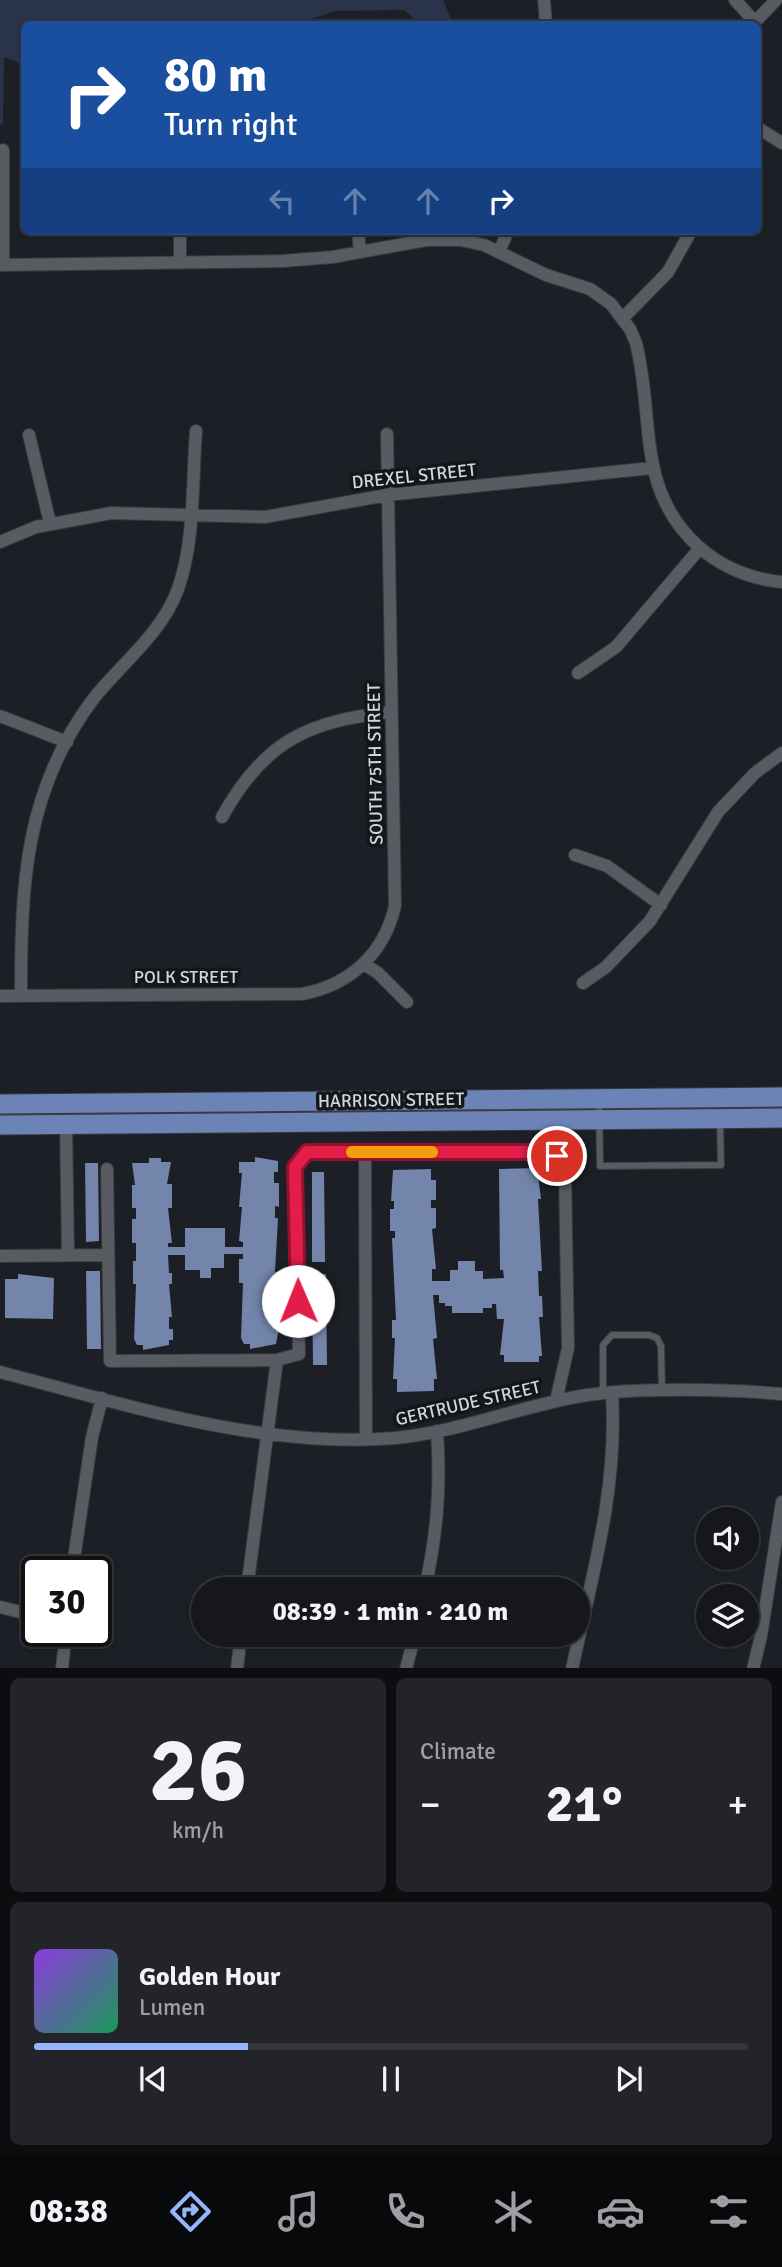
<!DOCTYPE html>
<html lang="en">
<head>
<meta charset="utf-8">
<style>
	:root { --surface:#15171c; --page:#222429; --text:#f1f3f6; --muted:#9d9fa3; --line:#34363b; --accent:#95b6fd }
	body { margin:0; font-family:Signika,sans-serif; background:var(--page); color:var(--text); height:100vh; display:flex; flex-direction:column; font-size:26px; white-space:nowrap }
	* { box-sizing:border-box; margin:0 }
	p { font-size:23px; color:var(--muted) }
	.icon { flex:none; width:38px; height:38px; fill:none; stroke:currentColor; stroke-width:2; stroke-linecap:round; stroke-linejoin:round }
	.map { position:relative; height:1668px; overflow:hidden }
	.sheet { display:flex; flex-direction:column; gap:10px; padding:10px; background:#0c0d0f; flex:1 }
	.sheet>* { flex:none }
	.guide { position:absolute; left:21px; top:21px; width:740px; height:214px; border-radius:10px; box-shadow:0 2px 5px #0004,0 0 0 2px var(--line); background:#1a4fa0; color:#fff; overflow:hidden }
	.buttons { position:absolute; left:696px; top:1507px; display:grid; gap:14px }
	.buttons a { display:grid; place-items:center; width:63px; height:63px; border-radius:50%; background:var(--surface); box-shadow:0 2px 5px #0004,0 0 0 2px var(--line); font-size:35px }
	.speed { position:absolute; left:21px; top:1556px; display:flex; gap:14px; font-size:35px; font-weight:700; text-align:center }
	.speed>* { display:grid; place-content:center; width:91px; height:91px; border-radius:50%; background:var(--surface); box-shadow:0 2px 5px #0004,0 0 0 2px var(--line); line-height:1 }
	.speed .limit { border:4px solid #111; border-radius:10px; background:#fff; color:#111 }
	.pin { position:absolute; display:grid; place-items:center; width:60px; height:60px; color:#fff; margin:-30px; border:4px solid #fff; border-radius:50%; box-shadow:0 2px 7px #0007 }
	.me { position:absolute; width:77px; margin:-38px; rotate:359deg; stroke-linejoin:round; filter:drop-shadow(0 0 5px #0008) }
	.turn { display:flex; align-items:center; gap:24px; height:147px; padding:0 28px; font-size:32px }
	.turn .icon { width:91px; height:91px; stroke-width:2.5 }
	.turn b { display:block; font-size:49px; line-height:60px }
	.lanes { display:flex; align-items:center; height:66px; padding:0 28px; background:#0003; justify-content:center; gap:35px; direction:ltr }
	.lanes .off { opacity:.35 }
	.big { font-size:52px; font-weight:700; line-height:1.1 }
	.sheet .widget { flex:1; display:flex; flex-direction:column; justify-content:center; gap:10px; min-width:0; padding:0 24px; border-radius:10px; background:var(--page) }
	.sheet .dial { align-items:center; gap:0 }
	.dial b { font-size:91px; line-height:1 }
	.song { display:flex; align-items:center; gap:21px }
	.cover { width:84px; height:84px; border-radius:10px; background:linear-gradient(135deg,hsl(270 70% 55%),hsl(150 70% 35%)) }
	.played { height:7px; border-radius:4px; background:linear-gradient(90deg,var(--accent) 30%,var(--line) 30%) }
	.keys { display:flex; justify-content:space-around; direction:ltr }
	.heat { display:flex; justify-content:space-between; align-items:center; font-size:38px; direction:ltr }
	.sheet .tiles { flex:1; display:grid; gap:10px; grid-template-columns:1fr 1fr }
	.widget:last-child { grid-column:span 2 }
	.trip { position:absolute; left:191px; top:1577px; width:399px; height:70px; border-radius:35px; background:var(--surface); box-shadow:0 2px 5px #0004,0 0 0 2px var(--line); font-weight:700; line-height:70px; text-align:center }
	.tab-bar { display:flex; height:112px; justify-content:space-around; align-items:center; background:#08090b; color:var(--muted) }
	.tab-bar .icon { width:49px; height:49px }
	.tab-bar .on { color:var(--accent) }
	.tab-bar b { font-size:32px; color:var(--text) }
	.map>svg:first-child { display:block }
	.green { fill:#29344b }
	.building { fill:#7385ab }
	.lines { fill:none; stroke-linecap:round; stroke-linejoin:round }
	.service-casing { stroke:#383a3f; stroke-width:8 }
	.minor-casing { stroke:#383a3f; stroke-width:14 }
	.primary-casing { stroke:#383a3f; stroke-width:21 }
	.service { stroke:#585b62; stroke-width:6 }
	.minor { stroke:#585b62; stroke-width:12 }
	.primary { stroke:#6c83b7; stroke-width:19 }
	.route-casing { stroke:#92132f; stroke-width:18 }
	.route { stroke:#e11d48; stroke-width:12 }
	.slow { stroke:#f59e0b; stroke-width:12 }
	.labels { text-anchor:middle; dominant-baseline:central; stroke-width:7; stroke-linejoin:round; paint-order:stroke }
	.street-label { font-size:18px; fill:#d5d7db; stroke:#13161b }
</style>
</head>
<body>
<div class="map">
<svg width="782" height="1669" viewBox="0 0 782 1669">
	<rect width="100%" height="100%" fill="#1c1f25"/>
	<path class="green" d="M0 0H443L453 24H420L404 10 334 11 298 24H24V65L4 57 3 125 0 124Z"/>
	<path class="building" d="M255 1157 278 1161V1172H274V1183H279V1207L275 1206V1218H278L275 1272H279V1282H275L279 1316H275V1328H279L276 1344 250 1349V1344H244L241 1338 243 1283H239V1259H243V1254H224V1268H211V1278H200V1270H185V1255H168L169 1273H172V1284H169L172 1317H169V1329H173V1340H169V1345L143 1350V1345H137L134 1339 136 1284H133V1261H136V1243H132V1219H136V1208H132V1185H135L132 1163H149V1158H161V1162H171L167 1184H172V1208H168L172 1243H168V1247H185V1228H225V1247H243V1242L239 1241 242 1207H239L242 1173H239V1162H255Z
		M85 1163H98L99 1241 86 1242Z
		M537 1168 541 1199H538L542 1271H538L539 1296H542L543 1317H539L542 1356H539V1362H504V1355H500L504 1319H497L496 1304H492V1308H483V1313H452V1306H445V1303H439V1295H433L437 1338 433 1339 437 1379H434V1391L397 1392V1379H393L395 1338H392V1320H396L392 1238H395V1231H390V1209H394V1201H391L393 1170 431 1169V1180H436V1200H431V1208H436V1228L432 1229 436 1269H432V1281H450V1270H458V1261H475V1271H483V1279L504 1278 503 1270H500L499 1169Z
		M312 1172H324L325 1262H312Z
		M86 1271H100L101 1349H87Z
		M18 1274 54 1278 53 1319 5 1318V1279H18Z
		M312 1274H326L327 1365H313Z"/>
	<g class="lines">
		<g class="service-casing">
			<path id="service" d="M599 1100 600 1166 721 1165 720 1121
				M603 1392V1345L612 1335H649L657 1338 661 1346 662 1390"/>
		</g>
		<g class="minor-casing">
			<path id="minor" d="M544 0 546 24
				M735 0 755 22
				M753 24 776 0
				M758 128 782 143
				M3 150V265
				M180 231V262
				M358 231 360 252
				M499 252 508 231
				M0 265 283 261 333 257 426 240H461L484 245 546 275 590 289 611 304 630 329 636 343C655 418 635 490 699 547 723 568 751 579 782 582
				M622 319 668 272 691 231
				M29 435 50 523
				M0 542 36 527 111 513 265 517 387 495 652 468
				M578 673 616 647 700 548
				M0 716 67 742
				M222 817C264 741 308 721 391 712
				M575 855 607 866 661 905
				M364 964 378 973 407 1002
				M583 983 606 967 650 921 718 812 755 773 782 753
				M0 996 302 994C350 985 384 954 395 906L387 434
				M21 996C21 886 24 790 94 698 122 663 162 633 178 589 195 541 192 482 196 431
				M66 1124 68 1255
				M365 1152 366 1438
				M107 1169 110 1361 277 1360
				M0 1256 108 1255
				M0 1372C127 1405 262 1449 395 1438 459 1432 518 1407 581 1396 636 1387 726 1389 782 1394
				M72 1572 92 1437 102 1398
				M247 1589 277 1360 299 1354 295 1167 307 1152H549L557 1156 565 1172 568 1348 556 1401
				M425 1589C437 1533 441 1489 437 1431
				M0 1607 37 1616
				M62 1669 66 1631
				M237 1669 241 1634
				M406 1669 415 1634
				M572 1669C592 1576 618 1489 612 1394
				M753 1669 761 1636 782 1502"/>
		</g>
		<g class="primary-casing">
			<path id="primary" d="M0 1104 782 1097
				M0 1125 782 1118"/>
		</g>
		<use href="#service" class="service"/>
		<use href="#minor" class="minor"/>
		<use href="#primary" class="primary"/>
	</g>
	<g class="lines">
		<g class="route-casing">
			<path id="route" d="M298 1301 295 1167 307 1152H549L557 1156"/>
		</g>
		<use href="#route" class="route"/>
		<path class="slow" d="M352 1152H432"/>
	</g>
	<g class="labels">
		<g class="street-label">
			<text transform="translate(414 476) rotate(-6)">DREXEL STREET</text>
			<text transform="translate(375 764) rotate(-91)">SOUTH 75TH STREET</text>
			<text x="186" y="977">POLK STREET</text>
			<text transform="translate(391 1100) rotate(-1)">HARRISON STREET</text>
			<text transform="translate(468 1403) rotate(-13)">GERTRUDE STREET</text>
		</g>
	</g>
</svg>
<div class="buttons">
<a><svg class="icon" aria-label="sound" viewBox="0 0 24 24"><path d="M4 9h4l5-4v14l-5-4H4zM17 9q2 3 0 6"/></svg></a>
<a><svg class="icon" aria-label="layers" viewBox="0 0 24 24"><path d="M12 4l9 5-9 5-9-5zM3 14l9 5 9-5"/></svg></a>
</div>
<div class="speed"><div class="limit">30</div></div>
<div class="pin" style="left:557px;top:1156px;background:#d93025"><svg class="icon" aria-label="arrive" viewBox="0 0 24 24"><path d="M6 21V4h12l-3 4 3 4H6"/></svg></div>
<svg class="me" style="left:298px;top:1301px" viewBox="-20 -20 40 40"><circle r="19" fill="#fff"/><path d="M0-13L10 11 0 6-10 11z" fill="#e11d48"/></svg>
<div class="trip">08:39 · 1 min · 210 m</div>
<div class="guide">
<div class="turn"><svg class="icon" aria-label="right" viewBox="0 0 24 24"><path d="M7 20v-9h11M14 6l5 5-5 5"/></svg><div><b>80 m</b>Turn right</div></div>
<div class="lanes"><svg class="icon off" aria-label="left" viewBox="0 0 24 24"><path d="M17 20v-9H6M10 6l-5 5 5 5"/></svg><svg class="icon off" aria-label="ahead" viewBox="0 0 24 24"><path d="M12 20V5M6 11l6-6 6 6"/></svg><svg class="icon off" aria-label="ahead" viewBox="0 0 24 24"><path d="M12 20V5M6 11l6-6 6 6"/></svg><svg class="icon" aria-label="right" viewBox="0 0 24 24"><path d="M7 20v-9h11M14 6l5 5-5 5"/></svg></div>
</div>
</div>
<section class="sheet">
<div class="tiles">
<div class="widget dial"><b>26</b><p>km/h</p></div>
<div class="widget"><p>Climate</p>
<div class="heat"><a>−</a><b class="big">21°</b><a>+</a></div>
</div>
<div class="widget">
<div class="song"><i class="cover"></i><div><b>Golden Hour</b><p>Lumen</p></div></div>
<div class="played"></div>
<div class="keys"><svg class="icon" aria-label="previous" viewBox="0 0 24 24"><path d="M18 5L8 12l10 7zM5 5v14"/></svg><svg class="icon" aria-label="pause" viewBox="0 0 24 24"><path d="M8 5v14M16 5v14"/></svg><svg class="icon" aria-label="next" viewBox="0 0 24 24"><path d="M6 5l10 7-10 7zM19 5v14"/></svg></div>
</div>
</div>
</section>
<nav class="tab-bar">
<b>08:38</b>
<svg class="icon on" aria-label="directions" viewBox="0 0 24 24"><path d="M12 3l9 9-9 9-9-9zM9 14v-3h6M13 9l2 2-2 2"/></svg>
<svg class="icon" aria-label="music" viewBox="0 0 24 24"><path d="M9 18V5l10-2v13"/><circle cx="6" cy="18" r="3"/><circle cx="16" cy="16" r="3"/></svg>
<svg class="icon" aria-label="phone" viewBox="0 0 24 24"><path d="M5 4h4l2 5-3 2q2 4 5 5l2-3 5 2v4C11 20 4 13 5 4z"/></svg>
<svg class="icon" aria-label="climate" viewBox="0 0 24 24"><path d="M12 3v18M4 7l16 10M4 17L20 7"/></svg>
<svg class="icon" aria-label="car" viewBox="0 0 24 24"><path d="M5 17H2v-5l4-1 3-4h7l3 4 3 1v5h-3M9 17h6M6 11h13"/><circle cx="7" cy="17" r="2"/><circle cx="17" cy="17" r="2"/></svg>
<svg class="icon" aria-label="filters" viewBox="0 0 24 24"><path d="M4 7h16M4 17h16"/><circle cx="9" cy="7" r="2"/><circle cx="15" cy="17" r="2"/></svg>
</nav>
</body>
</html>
